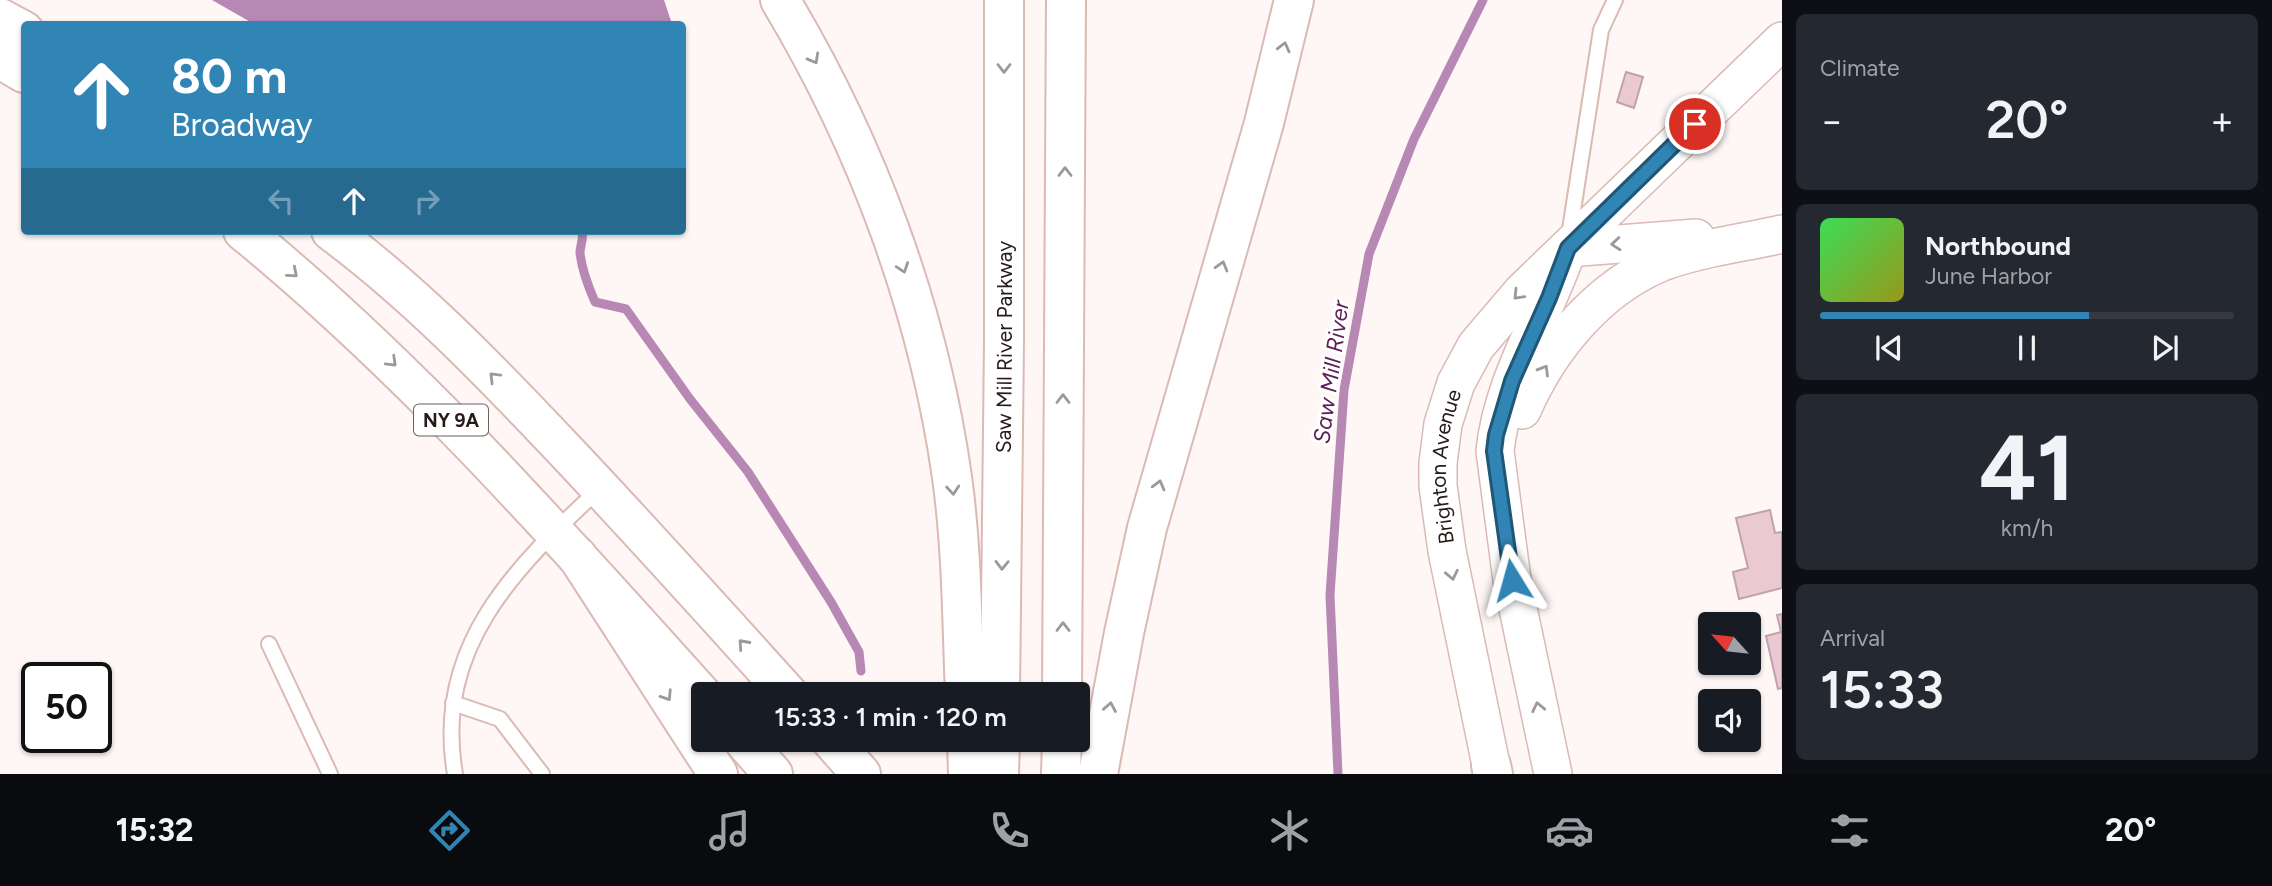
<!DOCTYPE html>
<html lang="en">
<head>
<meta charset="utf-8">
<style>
	:root { --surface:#171b24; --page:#242831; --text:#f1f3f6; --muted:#9ea1a6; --line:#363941; --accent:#3185b5 }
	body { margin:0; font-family:Figtree,sans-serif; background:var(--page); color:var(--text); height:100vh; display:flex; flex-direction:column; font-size:26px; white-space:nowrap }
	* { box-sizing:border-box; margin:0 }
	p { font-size:23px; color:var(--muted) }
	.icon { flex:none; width:38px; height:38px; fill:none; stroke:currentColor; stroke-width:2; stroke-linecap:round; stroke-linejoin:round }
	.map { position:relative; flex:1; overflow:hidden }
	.panel { display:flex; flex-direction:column; gap:14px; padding:14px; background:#0d0f14; width:490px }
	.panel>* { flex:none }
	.top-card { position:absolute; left:21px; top:21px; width:665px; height:214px; border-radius:7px; box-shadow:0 2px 5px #0004; background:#3185b5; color:#fff; overflow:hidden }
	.needle { width:46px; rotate:297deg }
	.buttons { position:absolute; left:1698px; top:612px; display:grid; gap:14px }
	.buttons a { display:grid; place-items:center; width:63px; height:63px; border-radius:7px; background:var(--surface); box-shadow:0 2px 5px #0004; font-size:35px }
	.speed { position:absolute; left:21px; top:662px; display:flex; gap:14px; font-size:35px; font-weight:700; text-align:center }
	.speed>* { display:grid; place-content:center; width:91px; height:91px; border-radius:50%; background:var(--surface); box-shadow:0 2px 5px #0004; line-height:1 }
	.speed .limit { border:4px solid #111; border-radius:10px; background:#fff; color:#111 }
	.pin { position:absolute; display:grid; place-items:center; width:60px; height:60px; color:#fff; margin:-30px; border:4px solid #fff; border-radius:50%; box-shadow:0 2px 7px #0007 }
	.me { position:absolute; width:77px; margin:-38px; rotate:352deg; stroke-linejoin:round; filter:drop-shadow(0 0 5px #0008) }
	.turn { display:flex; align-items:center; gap:24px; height:147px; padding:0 35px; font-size:32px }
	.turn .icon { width:91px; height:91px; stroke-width:2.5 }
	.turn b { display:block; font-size:49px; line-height:60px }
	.lanes { display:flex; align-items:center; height:66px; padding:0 35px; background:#0003; justify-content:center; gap:35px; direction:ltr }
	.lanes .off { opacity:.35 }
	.big { font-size:52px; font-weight:600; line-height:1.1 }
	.panel .tile { flex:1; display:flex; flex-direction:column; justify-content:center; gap:10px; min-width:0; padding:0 24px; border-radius:10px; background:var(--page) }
	.panel .dial { align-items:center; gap:0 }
	.dial b { font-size:91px; line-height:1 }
	.song { display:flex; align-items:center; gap:21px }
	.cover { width:84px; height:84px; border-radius:10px; background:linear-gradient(135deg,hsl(130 70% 55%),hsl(60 70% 35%)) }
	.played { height:7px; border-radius:4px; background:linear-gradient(90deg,var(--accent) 65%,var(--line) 65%) }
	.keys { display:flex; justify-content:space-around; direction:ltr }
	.heat { display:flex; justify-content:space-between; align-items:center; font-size:38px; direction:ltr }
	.trip { position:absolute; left:691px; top:682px; width:399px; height:70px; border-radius:7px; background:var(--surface); box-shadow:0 2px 5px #0004; font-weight:600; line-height:70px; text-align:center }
	.menu { display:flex; height:112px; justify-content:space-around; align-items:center; background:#090b0e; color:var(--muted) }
	.menu .icon { width:49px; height:49px }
	.menu .selected { color:var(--accent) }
	.menu b { font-size:32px; color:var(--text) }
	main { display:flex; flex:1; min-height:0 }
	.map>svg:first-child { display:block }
	.water { fill:#b788b3 }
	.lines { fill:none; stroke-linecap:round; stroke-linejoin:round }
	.stream { stroke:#b788b3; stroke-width:9 }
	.building { fill:#ebc9d2; stroke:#c1a1aa; stroke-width:2 }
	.lane-casing { stroke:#dbbab4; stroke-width:18 }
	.secondary-casing { stroke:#dbbab4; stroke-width:40 }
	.primary-casing { stroke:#dbbab4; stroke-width:42 }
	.highway-casing { stroke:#dbbab4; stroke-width:42 }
	.lane { stroke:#fff; stroke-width:14 }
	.secondary { stroke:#fff; stroke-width:37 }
	.primary { stroke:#fff; stroke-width:38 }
	.highway { stroke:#fff; stroke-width:38 }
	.oneway { stroke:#9e9898 }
	.route-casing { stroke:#205676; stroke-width:18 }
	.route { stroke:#3185b5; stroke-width:12 }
	.labels { text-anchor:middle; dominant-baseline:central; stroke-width:6; stroke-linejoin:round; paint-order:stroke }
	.shield { fill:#fff; stroke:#685f5e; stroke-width:2 }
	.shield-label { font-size:19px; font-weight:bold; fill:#271b19 }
	.street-label { font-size:21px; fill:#271b19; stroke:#fff }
	.water-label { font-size:23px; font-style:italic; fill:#5b2258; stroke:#fff }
</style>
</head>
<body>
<main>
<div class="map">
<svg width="1782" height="774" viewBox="0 0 1782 774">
	<rect width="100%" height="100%" fill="#fef7f6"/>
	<path class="water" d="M212 0H664L672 24H254Z"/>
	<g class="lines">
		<path class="stream" d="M582 231C584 239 580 245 580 253 582 271 588 286 595 302L626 309 690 399 748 472 831 602 859 652 861 671
			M1338 774 1330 595 1344 390 1369 254 1414 139 1483 0"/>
	</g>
	<path class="building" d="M1626 72 1643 77 1634 108 1617 102Z
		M1770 510 1775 533 1782 532V588L1739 599 1733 572 1748 568 1736 518Z
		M1782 614V688L1778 689 1766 636 1781 632 1777 615Z"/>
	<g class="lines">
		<g class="lane-casing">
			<path id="lane" d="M1569 236 1601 30 1615 0
				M269 644 330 774
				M453 703 500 719 542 774
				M455 774C433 647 515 568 599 489"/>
		</g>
		<g class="secondary-casing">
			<g id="secondary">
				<path d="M1568 248 1696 238"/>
				<path d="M1522 410C1549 348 1598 288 1662 262 1700 248 1743 243 1782 234"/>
				<path id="s1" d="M1491 765 1447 551 1438 486V463L1443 424 1456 383 1476 346 1522 292 1782 41"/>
				<path d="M1553 774 1512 580 1495 451C1502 382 1542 320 1565 256"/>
			</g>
		</g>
		<g class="primary-casing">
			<path id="primary" d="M0 18 24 31
				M0 59 24 73
				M243 231C413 370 557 534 704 697
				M331 231C413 292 485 366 556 441 635 524 712 610 789 695
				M743 740 773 774
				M831 740 861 774
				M1491 765 1493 774"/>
		</g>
		<g class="highway-casing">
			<g id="highway">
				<path d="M780 0C867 145 928 309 952 477 962 549 962 622 965 695"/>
				<path d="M577 556 718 774"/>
				<path id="s2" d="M1000 695 1004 341V0"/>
				<path d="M1062 695 1066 0"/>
				<path d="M967 740 968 774"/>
				<path d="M999 774 1000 740"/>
				<path d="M1061 774 1062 740"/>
				<path d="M1098 774 1124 633 1147 528 1264 123 1294 0"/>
			</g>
		</g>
		<use href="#lane" class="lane"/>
		<use href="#secondary" class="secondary"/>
		<use href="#primary" class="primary"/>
		<use href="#highway" class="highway"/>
	</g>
	<defs><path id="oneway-chevron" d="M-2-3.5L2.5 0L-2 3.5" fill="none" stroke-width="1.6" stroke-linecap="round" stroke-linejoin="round" transform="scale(1.75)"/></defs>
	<g class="oneway">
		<use href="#oneway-chevron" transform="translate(1284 47) rotate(-76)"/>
		<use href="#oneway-chevron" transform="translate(814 59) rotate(61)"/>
		<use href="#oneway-chevron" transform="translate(1004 68) rotate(90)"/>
		<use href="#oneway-chevron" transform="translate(1065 172) rotate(-90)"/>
		<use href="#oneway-chevron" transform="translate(1616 244) rotate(175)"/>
		<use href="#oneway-chevron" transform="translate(1222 266) rotate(-74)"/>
		<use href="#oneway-chevron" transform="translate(903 268) rotate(71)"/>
		<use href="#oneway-chevron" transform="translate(293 273) rotate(41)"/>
		<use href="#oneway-chevron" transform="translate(1518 295) rotate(134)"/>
		<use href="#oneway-chevron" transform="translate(392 362) rotate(44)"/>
		<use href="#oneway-chevron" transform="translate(1544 370) rotate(-59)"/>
		<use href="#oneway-chevron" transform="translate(494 377) rotate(-135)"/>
		<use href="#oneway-chevron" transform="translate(1063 399) rotate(-90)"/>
		<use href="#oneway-chevron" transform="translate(1159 485) rotate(-75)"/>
		<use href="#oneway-chevron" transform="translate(953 490) rotate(85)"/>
		<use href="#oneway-chevron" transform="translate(1002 565) rotate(91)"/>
		<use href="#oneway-chevron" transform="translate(1452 575) rotate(78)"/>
		<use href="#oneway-chevron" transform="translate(1063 627) rotate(-90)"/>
		<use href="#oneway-chevron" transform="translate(743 644) rotate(-132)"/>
		<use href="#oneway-chevron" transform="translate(667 696) rotate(57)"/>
		<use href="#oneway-chevron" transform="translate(1110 707) rotate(-80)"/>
		<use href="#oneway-chevron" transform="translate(1538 707) rotate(-102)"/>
	</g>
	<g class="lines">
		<g class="route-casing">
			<path id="route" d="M1512 580 1494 451 1496 435 1512 381 1549 298 1568 248 1695 124"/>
		</g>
		<use href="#route" class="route"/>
	</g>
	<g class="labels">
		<rect class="shield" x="414" y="404.5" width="74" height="31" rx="5"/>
		<g class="shield-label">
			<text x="451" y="420">NY 9A</text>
		</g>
		<g class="street-label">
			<text stroke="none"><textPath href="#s2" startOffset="348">Saw Mill River Parkway</textPath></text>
			<text stroke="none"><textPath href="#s1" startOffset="304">Brighton Avenue</textPath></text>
		</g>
		<g class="water-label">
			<text transform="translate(1331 372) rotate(-82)">Saw Mill River</text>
		</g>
	</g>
</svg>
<div class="buttons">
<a><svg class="needle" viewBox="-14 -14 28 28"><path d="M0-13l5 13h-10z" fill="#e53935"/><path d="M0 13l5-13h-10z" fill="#9ea1a6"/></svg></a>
<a><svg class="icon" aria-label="sound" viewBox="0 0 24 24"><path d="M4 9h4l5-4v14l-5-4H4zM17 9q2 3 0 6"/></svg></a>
</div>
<div class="speed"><div class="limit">50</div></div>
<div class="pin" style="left:1695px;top:124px;background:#d93025"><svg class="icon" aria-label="arrive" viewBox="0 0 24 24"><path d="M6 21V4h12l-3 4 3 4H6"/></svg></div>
<svg class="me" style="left:1512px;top:580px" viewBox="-20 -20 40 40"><path d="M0-17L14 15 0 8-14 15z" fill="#3185b5" stroke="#fff" stroke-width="4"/></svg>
<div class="trip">15:33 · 1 min · 120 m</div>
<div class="top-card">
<div class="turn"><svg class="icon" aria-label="ahead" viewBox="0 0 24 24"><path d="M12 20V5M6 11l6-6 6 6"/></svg><div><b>80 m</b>Broadway</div></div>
<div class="lanes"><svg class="icon off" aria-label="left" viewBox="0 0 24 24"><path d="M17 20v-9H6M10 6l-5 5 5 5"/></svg><svg class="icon" aria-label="ahead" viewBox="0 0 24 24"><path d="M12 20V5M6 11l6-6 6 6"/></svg><svg class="icon off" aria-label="right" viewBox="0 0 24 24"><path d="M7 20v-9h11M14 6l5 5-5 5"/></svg></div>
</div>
</div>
<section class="panel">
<div class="tile"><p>Climate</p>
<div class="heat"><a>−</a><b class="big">20°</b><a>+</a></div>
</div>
<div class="tile">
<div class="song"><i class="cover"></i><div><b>Northbound</b><p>June Harbor</p></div></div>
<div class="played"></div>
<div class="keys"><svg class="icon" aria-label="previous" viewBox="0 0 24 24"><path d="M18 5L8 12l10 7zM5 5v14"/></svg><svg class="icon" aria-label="pause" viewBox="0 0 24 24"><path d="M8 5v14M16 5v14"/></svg><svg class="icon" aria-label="next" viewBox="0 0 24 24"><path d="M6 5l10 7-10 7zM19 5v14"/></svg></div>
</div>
<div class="tile dial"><b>41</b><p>km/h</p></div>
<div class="tile"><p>Arrival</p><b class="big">15:33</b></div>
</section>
</main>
<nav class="menu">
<b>15:32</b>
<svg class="icon selected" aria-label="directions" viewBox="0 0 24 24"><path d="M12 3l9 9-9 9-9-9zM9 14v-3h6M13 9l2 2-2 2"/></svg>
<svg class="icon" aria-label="music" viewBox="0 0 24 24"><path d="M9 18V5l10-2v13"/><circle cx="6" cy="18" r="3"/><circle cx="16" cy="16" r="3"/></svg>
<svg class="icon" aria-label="phone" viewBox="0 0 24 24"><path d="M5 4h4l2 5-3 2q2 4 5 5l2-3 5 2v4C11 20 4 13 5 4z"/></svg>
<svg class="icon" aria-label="climate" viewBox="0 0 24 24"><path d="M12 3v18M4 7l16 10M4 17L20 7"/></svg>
<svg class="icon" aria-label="car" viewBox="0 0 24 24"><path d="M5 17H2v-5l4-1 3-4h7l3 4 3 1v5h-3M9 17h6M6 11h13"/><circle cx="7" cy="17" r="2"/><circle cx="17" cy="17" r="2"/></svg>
<svg class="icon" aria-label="filters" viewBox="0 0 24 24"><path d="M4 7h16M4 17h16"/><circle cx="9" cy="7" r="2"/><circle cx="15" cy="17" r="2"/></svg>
<b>20°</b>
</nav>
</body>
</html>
